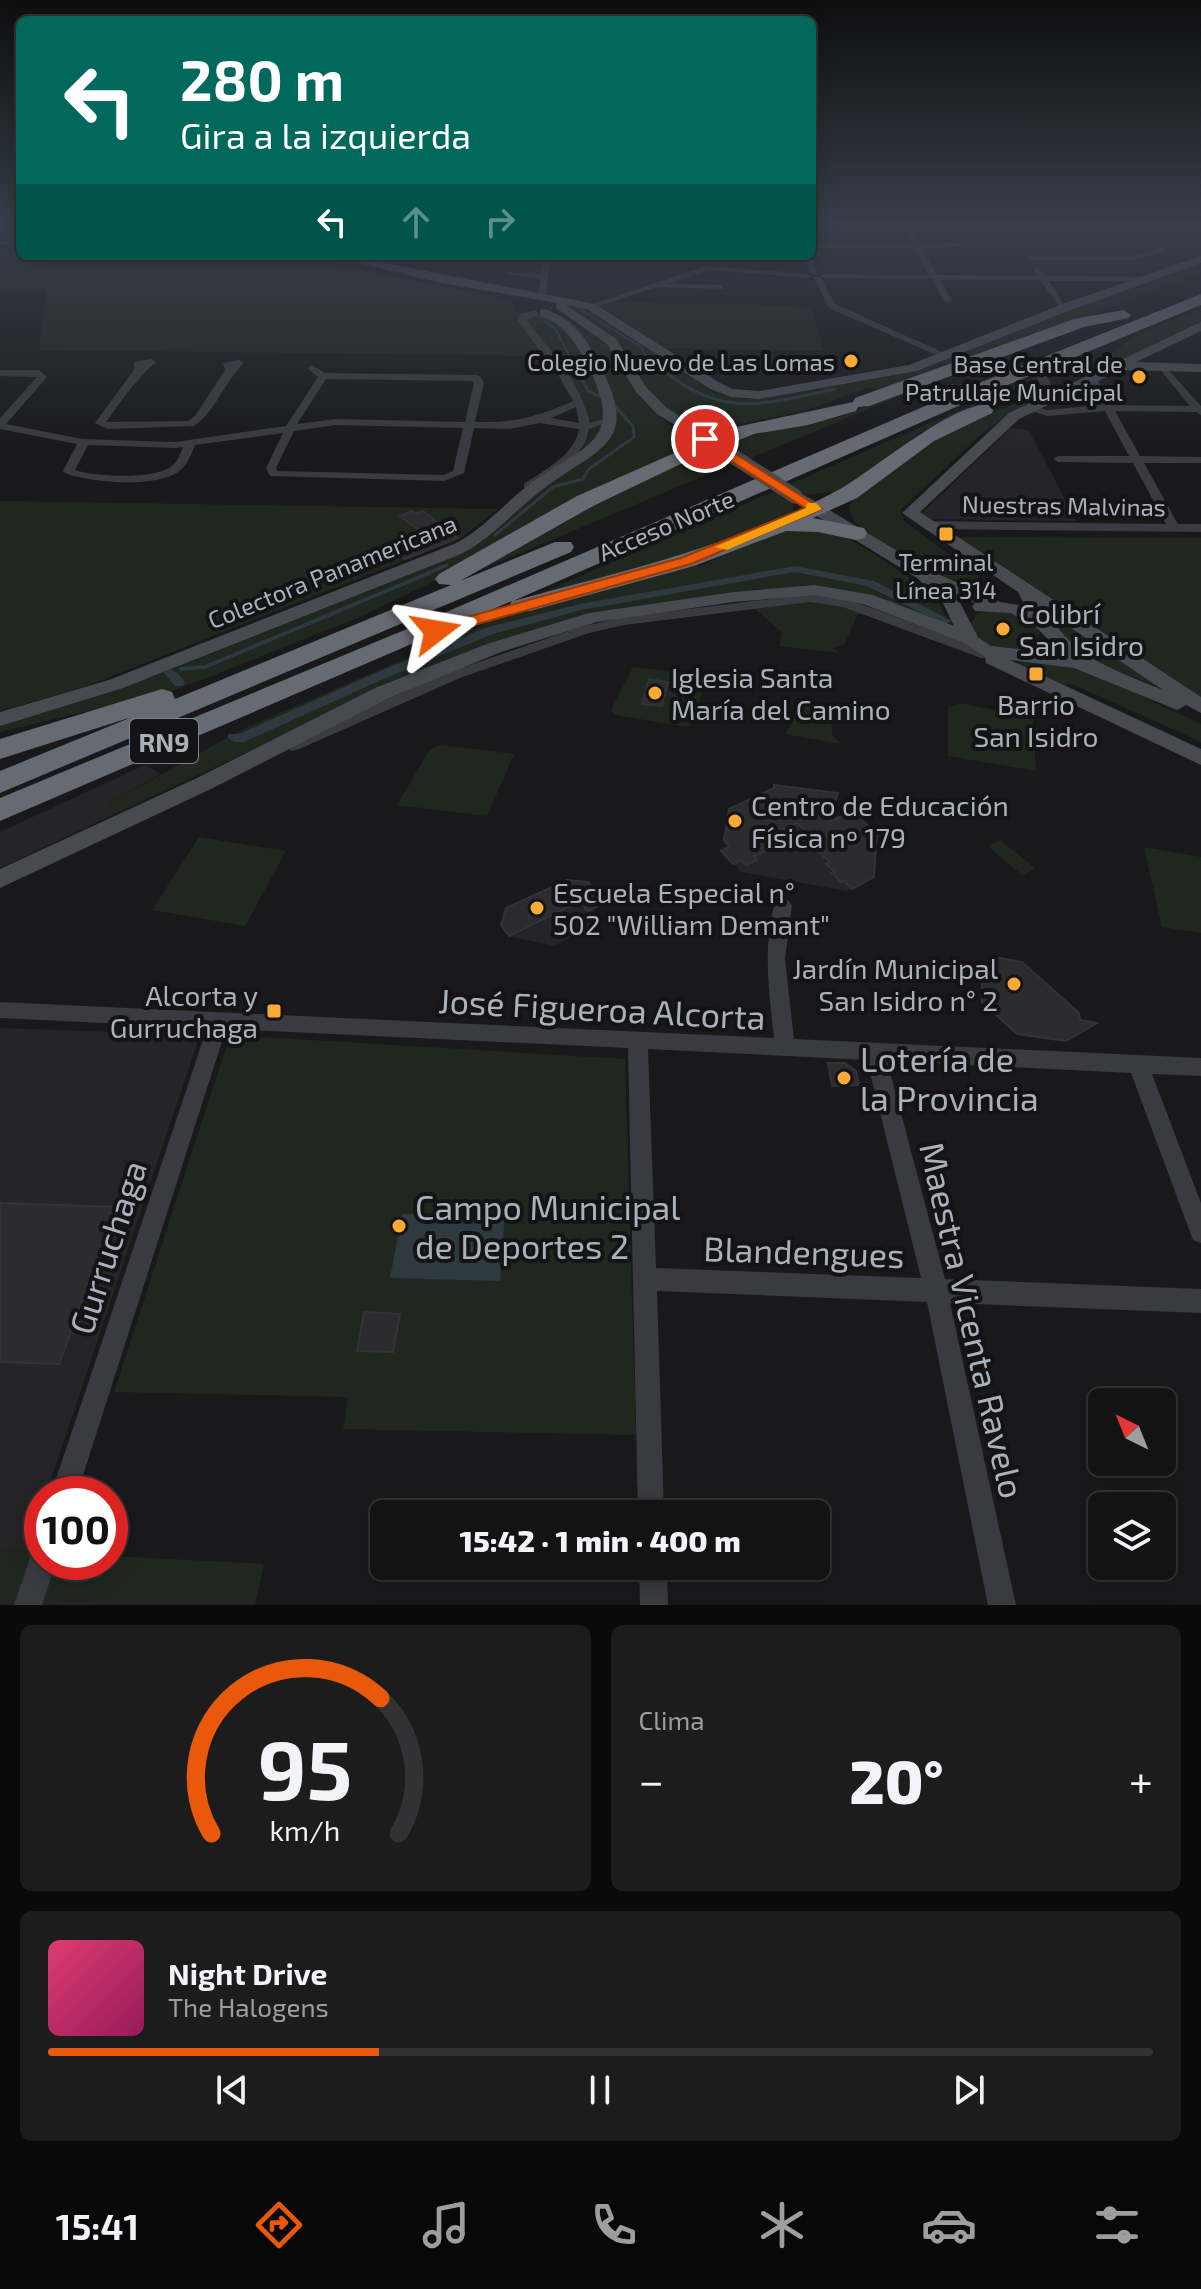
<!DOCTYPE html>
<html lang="es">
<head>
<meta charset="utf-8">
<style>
	:root { --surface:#131314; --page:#1c1c1d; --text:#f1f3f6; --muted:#9d9ea0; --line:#323234; --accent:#ea580c }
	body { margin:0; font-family:"Exo 2",sans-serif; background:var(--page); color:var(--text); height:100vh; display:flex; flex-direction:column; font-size:30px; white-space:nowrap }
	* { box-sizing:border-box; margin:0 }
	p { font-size:26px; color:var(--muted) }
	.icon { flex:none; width:44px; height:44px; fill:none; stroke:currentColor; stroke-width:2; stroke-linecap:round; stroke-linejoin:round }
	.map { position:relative; height:1605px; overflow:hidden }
	.drawer { display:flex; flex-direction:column; gap:20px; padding:20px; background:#0a0a0b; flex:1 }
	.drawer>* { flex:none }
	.hud { position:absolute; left:16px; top:16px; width:800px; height:244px; border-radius:12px; box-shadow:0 4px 20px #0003,0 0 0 2px var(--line); background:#00695c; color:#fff; overflow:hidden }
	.needle { width:52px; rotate:317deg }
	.fabs { position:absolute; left:1088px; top:1388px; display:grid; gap:16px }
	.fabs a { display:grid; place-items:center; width:88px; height:88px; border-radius:12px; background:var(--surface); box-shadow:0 4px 20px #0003,0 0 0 2px var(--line); font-size:40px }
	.speed { position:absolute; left:24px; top:1476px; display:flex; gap:16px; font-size:40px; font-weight:700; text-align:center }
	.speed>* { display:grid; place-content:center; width:104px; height:104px; border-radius:50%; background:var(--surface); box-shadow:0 4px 20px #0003,0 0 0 2px var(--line); line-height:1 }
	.speed .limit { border:12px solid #d22; background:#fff; color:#111 }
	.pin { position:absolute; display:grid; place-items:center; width:68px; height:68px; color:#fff; margin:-34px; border:4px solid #fff; border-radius:50%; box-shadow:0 2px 8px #0007 }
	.me { position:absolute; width:88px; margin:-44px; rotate:76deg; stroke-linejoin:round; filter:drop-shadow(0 0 6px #0008) }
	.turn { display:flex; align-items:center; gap:28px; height:168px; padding:0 32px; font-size:36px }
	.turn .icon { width:104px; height:104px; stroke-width:2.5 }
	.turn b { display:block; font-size:56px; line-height:68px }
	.lanes { display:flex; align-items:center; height:76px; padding:0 32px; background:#0003; justify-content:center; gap:40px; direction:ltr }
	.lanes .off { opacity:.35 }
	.big { font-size:60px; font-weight:800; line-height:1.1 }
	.drawer .card { flex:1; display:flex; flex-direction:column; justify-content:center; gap:12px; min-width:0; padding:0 28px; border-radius:12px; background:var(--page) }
	.drawer .dial { align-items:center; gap:0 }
	.dial svg { height:208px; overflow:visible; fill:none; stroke:var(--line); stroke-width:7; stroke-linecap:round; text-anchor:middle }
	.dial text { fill:var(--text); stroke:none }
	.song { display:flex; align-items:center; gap:24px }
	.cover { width:96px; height:96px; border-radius:12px; background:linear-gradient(135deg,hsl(340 70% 55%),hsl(330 70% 35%)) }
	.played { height:8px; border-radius:4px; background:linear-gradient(90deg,var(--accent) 30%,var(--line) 30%) }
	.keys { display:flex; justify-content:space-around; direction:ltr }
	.heat { display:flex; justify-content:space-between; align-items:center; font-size:44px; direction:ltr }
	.drawer .tiles { flex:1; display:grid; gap:20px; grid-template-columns:1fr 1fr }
	.card:last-child { grid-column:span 2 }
	.trip { position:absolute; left:370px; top:1500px; width:460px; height:80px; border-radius:12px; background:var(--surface); box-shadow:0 4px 20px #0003,0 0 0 2px var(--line); font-weight:800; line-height:80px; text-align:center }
	.menu { display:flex; height:128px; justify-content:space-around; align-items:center; background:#080808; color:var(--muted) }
	.menu .icon { width:56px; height:56px }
	.menu .active { color:var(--accent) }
	.menu b { font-size:36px; color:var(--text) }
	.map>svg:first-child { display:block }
	.built { fill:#252528 }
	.green { fill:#1f271f }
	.water { fill:#2e3940 }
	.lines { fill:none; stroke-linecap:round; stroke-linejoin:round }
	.stream-far2 { stroke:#2e3940; stroke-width:2 }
	.stream-far1 { stroke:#2e3940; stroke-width:3 }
	.stream { stroke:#2e3940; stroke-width:4 }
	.canal { fill:#2e3940; fill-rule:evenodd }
	.building { fill:#2c2c2f; stroke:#333337; stroke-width:2 }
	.highway-tunnel { stroke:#36373b; stroke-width:21; stroke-dasharray:21 10; stroke-linecap:butt }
	.street { fill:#3a3b40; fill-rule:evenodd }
	.secondary { fill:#484a51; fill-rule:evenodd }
	.highway { fill:#666a72; fill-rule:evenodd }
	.secondary-bridge { stroke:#484a51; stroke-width:15 }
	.route { fill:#ea580c; stroke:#983908; stroke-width:2 }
	.slow { fill:#f59e0b }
	.poi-dot { fill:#f8aa34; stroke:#141416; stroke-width:3 }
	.labels { text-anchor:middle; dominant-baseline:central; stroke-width:8; stroke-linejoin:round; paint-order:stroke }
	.far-poi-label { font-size:24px; fill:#abb1bb; stroke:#141416; text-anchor:end }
	.far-street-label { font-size:24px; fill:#abb1bb; stroke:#141416 }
	.shield { fill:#141416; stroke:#7e828a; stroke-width:2 }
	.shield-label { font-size:26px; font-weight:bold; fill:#abb1bb }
	.poi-label { font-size:28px; fill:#abb1bb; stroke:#141416; text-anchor:start }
	.near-street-label { font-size:34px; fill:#abb1bb; stroke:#141416 }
	.near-poi-label { font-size:34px; fill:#abb1bb; stroke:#141416; text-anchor:start }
</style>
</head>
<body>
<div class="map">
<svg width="1201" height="1605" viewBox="0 0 1201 1605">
	<rect width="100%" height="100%" fill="#19191b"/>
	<path class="built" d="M1011 428 1029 430 1076 521 930 519 922 513Z
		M145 765 160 774 111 802 104 819 0 868V832Z
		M774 785 838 793 833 811 840 817 852 811 877 834 874 877 847 891 741 872 721 851 728 847 725 837 728 815 736 811 733 807 773 788Z
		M567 880 588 882 600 893 588 929 554 946 509 936 501 925 506 908Z
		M0 1028 200 1035 46 1494H42V1505L26 1551 0 1550V1362L59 1364 116 1208 0 1203Z"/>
	<path class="green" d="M0 246H20V256H315L344 266 505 299 513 304 514 310 523 314 515 319 549 356 39 350 47 289H0Z
		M1201 261V272L1071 323 880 389 868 388 804 411 729 426 699 425 676 418 652 398 625 354 568 307 588 309 713 392 740 399 761 398 914 372 1042 320Z
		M607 301 811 307 824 351 662 348 601 306Z
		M1201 308V324L1087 379 1080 375 1138 334Z
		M535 315C571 317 619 395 604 426 594 447 572 459 554 472 563 463 580 452 586 441 604 410 545 342 525 321Z
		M562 316 606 341 641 398 686 440 680 452 580 499 434 581 360 617 176 690 0 732V724L157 675 475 545 612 425 585 342Z
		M1002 353 749 459 734 449 740 440 752 435 837 418Z
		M1058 367 1061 368 920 433 843 491 806 495 790 484Z
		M1033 397 1040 400 988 428 900 510 904 521 998 591 997 594C965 600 877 544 854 521L849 509 853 499 918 449 969 422Z
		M698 453H712L730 465 444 585 594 501Z
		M776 490 793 501V514L696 553 519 603Z
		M0 501 498 509 461 538 81 688 0 711Z
		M803 528 844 536 862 546 934 594 949 622 941 624 840 590 648 605 402 680 104 819 111 802 243 729 496 619 590 591 705 564 743 546 782 532Z
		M963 537 1201 538V699L960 539Z
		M809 600 828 601 865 612 857 615 845 644 834 648 840 653 779 646 782 632 751 606Z
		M1042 606 1164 689 1098 664 1070 646Z
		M985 611 1017 613 1040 631 1038 644C1014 660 983 648 970 625L977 614Z
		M1019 662 1079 667 1201 724V742L1072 684 1060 687 1015 664Z
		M633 667 706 676 693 724 686 727 616 715 611 710Z
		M803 702 822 705 831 710 832 734 840 744 785 734 793 721 794 707Z
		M960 703 1033 718 1036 771 948 756V708Z
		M441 745 514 754 487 816 397 805 430 749Z
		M199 837 286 851 245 926 152 910Z
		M1000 840 1035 868 1023 876 988 846Z
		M1144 847 1201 857V933L1162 927Z
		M230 1035 625 1059 636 1435 343 1429 348 1397 114 1392Z
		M0 1550 42 1552V1562H110V1556L264 1564 255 1605H0Z"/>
	<path class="water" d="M505 1213 500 1281 390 1278 402 1214Z"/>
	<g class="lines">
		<path class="stream-far2" d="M576 307 640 346 647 357 673 378
			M538 316 556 330 581 378"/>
		<path class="stream-far1" d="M580 376 588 391 602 397
			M671 376C725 419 774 402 835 389
			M495 535 553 487 583 479 589 469 634 437 633 426 612 403
			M424 575 447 565"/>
		<path class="stream" d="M181 669 205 667 429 573"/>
		<path class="canal" d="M795 566 874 581 952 621 946 624 942 623 867 586 795 572 581 610 493 634 386 678 244 742H234L227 737 229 734H239L378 672 485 628 580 604Z
			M170 669C177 671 182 677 185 683L183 686H175L164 673Z"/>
	</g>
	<path class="building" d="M412 511 416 514 423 511 458 538 405 559 388 545 421 532 400 516Z
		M649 679 668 682 662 706 642 704Z
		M774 785 838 793 829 822 852 811 877 834 874 877 852 889 844 881 841 882 832 873 835 872 826 864 830 862 820 853 824 851 815 843 817 841 797 823 778 832 781 836 763 848 766 851 754 856 757 860 746 865 741 860 733 864 721 851 729 847 724 840 729 809 774 788Z
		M567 880 588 882 600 893 596 907 588 911 580 901 509 936 501 925 506 908Z
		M994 957 1022 962 1079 1013 1080 1020 1097 1023 1066 1041 1017 1034 982 1002V965Z
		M828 1063H845L856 1071 859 1085 832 1086Z
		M0 1203 117 1207 59 1364 0 1362Z
		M364 1312 400 1314 393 1352 357 1351Z"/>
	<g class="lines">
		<path class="highway-tunnel" d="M1040 384 1049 380"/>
		<path class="street" d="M901 226H909L919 243H963L960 247 921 248 937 275 1037 276 1033 269 1037 267 1045 276 1145 277 1149 279 1145 281H1049L1063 303 1059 306 1040 280H940L952 300 948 303 945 302 932 279 824 278 820 276 824 274 929 275 914 248H812V244L911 243Z
			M0 241H20V245H0Z
			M1162 247 1165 251 1133 260H1031L1027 258 1031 256H1132Z
			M499 256 538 258 550 262 545 300 538 298 541 279 506 274 510 272 541 274 543 265Z
			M804 256H812L817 275 810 273Z
			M707 266 807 274 811 276 807 278 708 270 667 284 721 285 724 289 656 287 594 308 587 306Z
			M814 277H820L835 304 951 356 943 358 829 308Z
			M535 310 539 313 538 315 526 320C552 351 581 384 590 423L610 417 615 420 589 429C586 455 551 480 528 489L524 488V484C544 470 575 455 579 429L540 423 509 429 474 428 464 473 444 481 270 476 266 468 283 433 195 445C191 455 187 466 178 472 154 488 91 483 65 473L63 471 77 444 0 429V418L37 377 0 376V370H39L47 377 6 424 82 439 175 442 286 426 318 377 307 368 312 365 325 373 477 375 480 376 484 383 475 422C515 423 537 417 573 401L559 376 517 320 521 314ZM326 379 473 381 474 383 465 422 336 419 297 424ZM576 407 579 423 551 418ZM336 425 463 428 453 471 443 475 278 471 276 468 294 431ZM88 445 175 448 183 447C180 455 177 463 169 468 151 479 96 477 75 470Z
			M151 359 156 362C136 379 122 400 106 422L188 421 195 416 225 370 223 363 239 360 244 363C225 381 215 412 194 426L108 429 95 423 134 370V362Z
			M1163 364 1201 406V415L1196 412 1115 411 1140 456 1201 457V463H1144L1178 524H1201V532L926 529 920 525 926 521 1166 524 1133 463 1058 462 1053 459 1058 456H1129L1105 411 1047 416 1024 408 1029 405 1047 410 1101 405 1087 379 1092 376 1097 379 1111 405 1190 406 1158 367Z
			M810 594 850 600 991 652 993 655 991 658H981L843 607 810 602 624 625 589 633 460 678 297 750 292 751 284 746 287 742 450 672 580 627 624 617Z
			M783 899 789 901 792 906 785 959 794 1039 1201 1058V1076L1152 1074 1201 1203V1243L1193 1240 1190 1232 1131 1073 887 1061 945 1279 1201 1289V1313L950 1303 1016 1605H988L927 1302 657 1291 664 1514H638L628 1048 226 1029 77 1494H51L207 1028 0 1018V1002L774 1038C769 993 763 950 774 906L777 901ZM648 1049 867 1060 921 1278 656 1268Z
			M42 1548V1562H56L42 1605H14L32 1552Z
			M639 1566H667L668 1605H640Z"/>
		<path class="secondary" d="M330 256H349L595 304 720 383 733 389 759 391 909 365 1060 305 1201 256V263L1068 311 917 371 759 399 731 397 710 389 587 309 566 305 616 339 646 387 667 408 739 454 741 457 734 461 657 414 636 392 607 344 556 308 557 303 437 282Z
			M544 309C570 317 584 334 596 358 645 447 599 445 538 493 511 514 491 539 461 554L123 688 0 726V712L109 680 454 544C482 530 502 506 526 487 583 443 629 446 586 362 574 340 564 324 540 316V310Z
			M1201 322V331L1136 362 1201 364V372L1121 370 1019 419 920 512 1201 697V713L1186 705 1177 710 1074 668 1010 660 1201 749V765L986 663 985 657 962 642 863 604 815 595 734 602 597 622 501 652 389 698 213 788 0 888V869L197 778 375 688 487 644 589 613 734 592 815 585 873 595 954 626 942 601 917 578 789 499V493H801L929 570 1000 602 1025 606 1018 592 902 513 1009 413ZM956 595 975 603 972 607 975 611 1011 613 1038 629 1062 654 991 646 978 637ZM1046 611 1163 690C1114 670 1074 658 1046 611Z"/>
		<path class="highway" d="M1201 294V305L981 396 513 601C624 571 739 545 840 489 871 472 959 397 992 405L994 409 992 413 934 441 857 498 813 518 864 528 867 533 864 538 856 540 818 532 786 531 694 566 530 611H512L509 606 512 601 0 821V798L402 631 967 388Z
			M1123 310 1131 315 1129 318 1084 327 869 406 858 407 856 411 808 425 754 434 689 460 593 506 460 581 555 542H571L574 547 571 552 0 793V771L132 717 0 759V739L162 689 172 692 175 699 451 585 439 584 435 579 439 574 577 496 713 436 677 431 674 427 677 423 736 427 853 402 855 398 1074 319Z"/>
		<path class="secondary-bridge" d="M734 457 795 496"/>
	</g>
	<linearGradient id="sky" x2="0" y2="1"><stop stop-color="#0e0e0f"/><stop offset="0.5" stop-color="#383e4a"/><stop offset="1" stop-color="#383e4a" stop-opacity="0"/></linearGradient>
	<rect width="1201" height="451" fill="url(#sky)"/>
	<path class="route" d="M701 437H709L822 509 691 564 442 634H431V627L681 558 805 508 701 442Z"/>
	<path class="slow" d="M807 503H816L822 509 727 550 715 547 806 508Z"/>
	<g class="poi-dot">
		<circle cx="851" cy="361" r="8"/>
		<circle cx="1139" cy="377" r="8"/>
		<rect x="938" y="526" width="16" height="16" rx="4"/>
		<circle cx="1003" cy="629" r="8"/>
		<rect x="1028" y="666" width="16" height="16" rx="4"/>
		<circle cx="655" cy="693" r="8"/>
		<circle cx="735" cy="821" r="8"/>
		<circle cx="537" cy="908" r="8"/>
		<circle cx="1014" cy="984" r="8"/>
		<rect x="266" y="1003" width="16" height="16" rx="4"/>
		<circle cx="844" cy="1078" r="8"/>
		<circle cx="399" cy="1226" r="8"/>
	</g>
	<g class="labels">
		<g class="far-poi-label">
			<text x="835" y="361">Colegio Nuevo de Las Lomas</text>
			<text x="1123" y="363">Base Central de<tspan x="1123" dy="28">Patrullaje Municipal</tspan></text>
			<text x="946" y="561" text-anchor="middle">Terminal<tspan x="946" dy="28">Línea 314</tspan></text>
		</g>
		<g class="far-street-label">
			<text transform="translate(1064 505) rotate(1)">Nuestras Malvinas</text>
			<text transform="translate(666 525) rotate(-23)">Acceso Norte</text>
			<text transform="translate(332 571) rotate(-22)">Colectora Panamericana</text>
		</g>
		<rect class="shield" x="130" y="719" width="68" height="44" rx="6"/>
		<g class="shield-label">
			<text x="164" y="741">RN9</text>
		</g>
		<g class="poi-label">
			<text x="1019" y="613">Colibrí<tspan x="1019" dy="32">San Isidro</tspan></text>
			<text x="671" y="677">Iglesia Santa<tspan x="671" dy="32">María del Camino</tspan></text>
			<text x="1036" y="704" text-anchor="middle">Barrio<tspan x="1036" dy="32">San Isidro</tspan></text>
			<text x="751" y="805">Centro de Educación<tspan x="751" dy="32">Física nº 179</tspan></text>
			<text x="553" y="892">Escuela Especial n°<tspan x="553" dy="32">502 "William Demant"</tspan></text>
			<text x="998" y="968" text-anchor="end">Jardín Municipal<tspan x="998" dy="32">San Isidro n° 2</tspan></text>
			<text x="258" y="995" text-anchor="end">Alcorta y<tspan x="258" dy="32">Gurruchaga</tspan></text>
		</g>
		<g class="near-street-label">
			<text transform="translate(602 1008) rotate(3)">José Figueroa Alcorta</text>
			<text transform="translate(107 1247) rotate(-72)">Gurruchaga</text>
			<text transform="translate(804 1251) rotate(2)">Blandengues</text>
			<text transform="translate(973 1320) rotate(77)">Maestra Vicenta Ravelo</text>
		</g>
		<g class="near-poi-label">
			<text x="860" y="1058">Lotería de<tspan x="860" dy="39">la Provincia</tspan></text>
			<text x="415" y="1206">Campo Municipal<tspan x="415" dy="39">de Deportes 2</tspan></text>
		</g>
	</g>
</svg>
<div class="fabs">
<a><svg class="needle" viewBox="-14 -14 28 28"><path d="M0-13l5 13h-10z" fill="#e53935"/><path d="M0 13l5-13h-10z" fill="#9d9ea0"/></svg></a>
<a><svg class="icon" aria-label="layers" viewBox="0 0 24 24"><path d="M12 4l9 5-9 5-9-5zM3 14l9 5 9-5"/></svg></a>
</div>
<div class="speed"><div class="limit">100</div></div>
<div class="pin" style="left:705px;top:439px;background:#d93025"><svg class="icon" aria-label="arrive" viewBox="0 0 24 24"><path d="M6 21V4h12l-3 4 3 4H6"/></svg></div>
<svg class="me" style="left:436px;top:631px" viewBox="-20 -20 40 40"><path d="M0-17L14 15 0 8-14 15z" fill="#ea580c" stroke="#fff" stroke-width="4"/></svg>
<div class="trip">15:42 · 1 min · 400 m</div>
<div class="hud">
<div class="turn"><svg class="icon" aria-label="left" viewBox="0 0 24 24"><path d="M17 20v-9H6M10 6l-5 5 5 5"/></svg><div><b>280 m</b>Gira a la izquierda</div></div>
<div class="lanes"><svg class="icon" aria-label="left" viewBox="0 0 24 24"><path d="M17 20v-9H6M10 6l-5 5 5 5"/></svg><svg class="icon off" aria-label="ahead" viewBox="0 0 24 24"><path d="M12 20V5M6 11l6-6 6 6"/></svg><svg class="icon off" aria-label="right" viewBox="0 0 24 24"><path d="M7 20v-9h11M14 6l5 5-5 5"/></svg></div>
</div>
</div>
<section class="drawer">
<div class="tiles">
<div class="card dial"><svg viewBox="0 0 100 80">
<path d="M14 69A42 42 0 1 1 86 69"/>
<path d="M14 69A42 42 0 0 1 79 17" stroke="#ea580c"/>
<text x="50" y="56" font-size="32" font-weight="700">95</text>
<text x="50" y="72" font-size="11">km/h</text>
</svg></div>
<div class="card"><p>Clima</p>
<div class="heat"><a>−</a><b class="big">20°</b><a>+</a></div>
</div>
<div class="card">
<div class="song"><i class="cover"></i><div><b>Night Drive</b><p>The Halogens</p></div></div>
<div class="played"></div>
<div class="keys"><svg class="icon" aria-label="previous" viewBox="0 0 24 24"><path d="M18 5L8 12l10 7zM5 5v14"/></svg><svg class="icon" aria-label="pause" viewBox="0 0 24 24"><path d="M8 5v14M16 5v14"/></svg><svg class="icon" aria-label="next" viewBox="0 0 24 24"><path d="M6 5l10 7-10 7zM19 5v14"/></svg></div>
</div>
</div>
</section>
<nav class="menu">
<b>15:41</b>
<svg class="icon active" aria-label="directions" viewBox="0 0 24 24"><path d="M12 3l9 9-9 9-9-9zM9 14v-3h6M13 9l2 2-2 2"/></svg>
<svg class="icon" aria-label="music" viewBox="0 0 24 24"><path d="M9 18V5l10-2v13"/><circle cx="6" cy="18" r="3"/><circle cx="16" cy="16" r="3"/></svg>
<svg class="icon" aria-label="phone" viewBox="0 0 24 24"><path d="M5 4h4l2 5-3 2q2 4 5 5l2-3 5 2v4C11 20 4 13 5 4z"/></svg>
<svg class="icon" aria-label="climate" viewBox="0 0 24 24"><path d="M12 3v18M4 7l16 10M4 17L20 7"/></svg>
<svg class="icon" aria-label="car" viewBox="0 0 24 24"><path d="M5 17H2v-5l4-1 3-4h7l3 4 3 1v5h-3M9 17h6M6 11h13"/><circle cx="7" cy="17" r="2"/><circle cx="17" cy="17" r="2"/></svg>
<svg class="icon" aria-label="filters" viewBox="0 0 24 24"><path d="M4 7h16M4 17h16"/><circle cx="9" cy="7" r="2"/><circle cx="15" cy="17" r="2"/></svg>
</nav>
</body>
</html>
